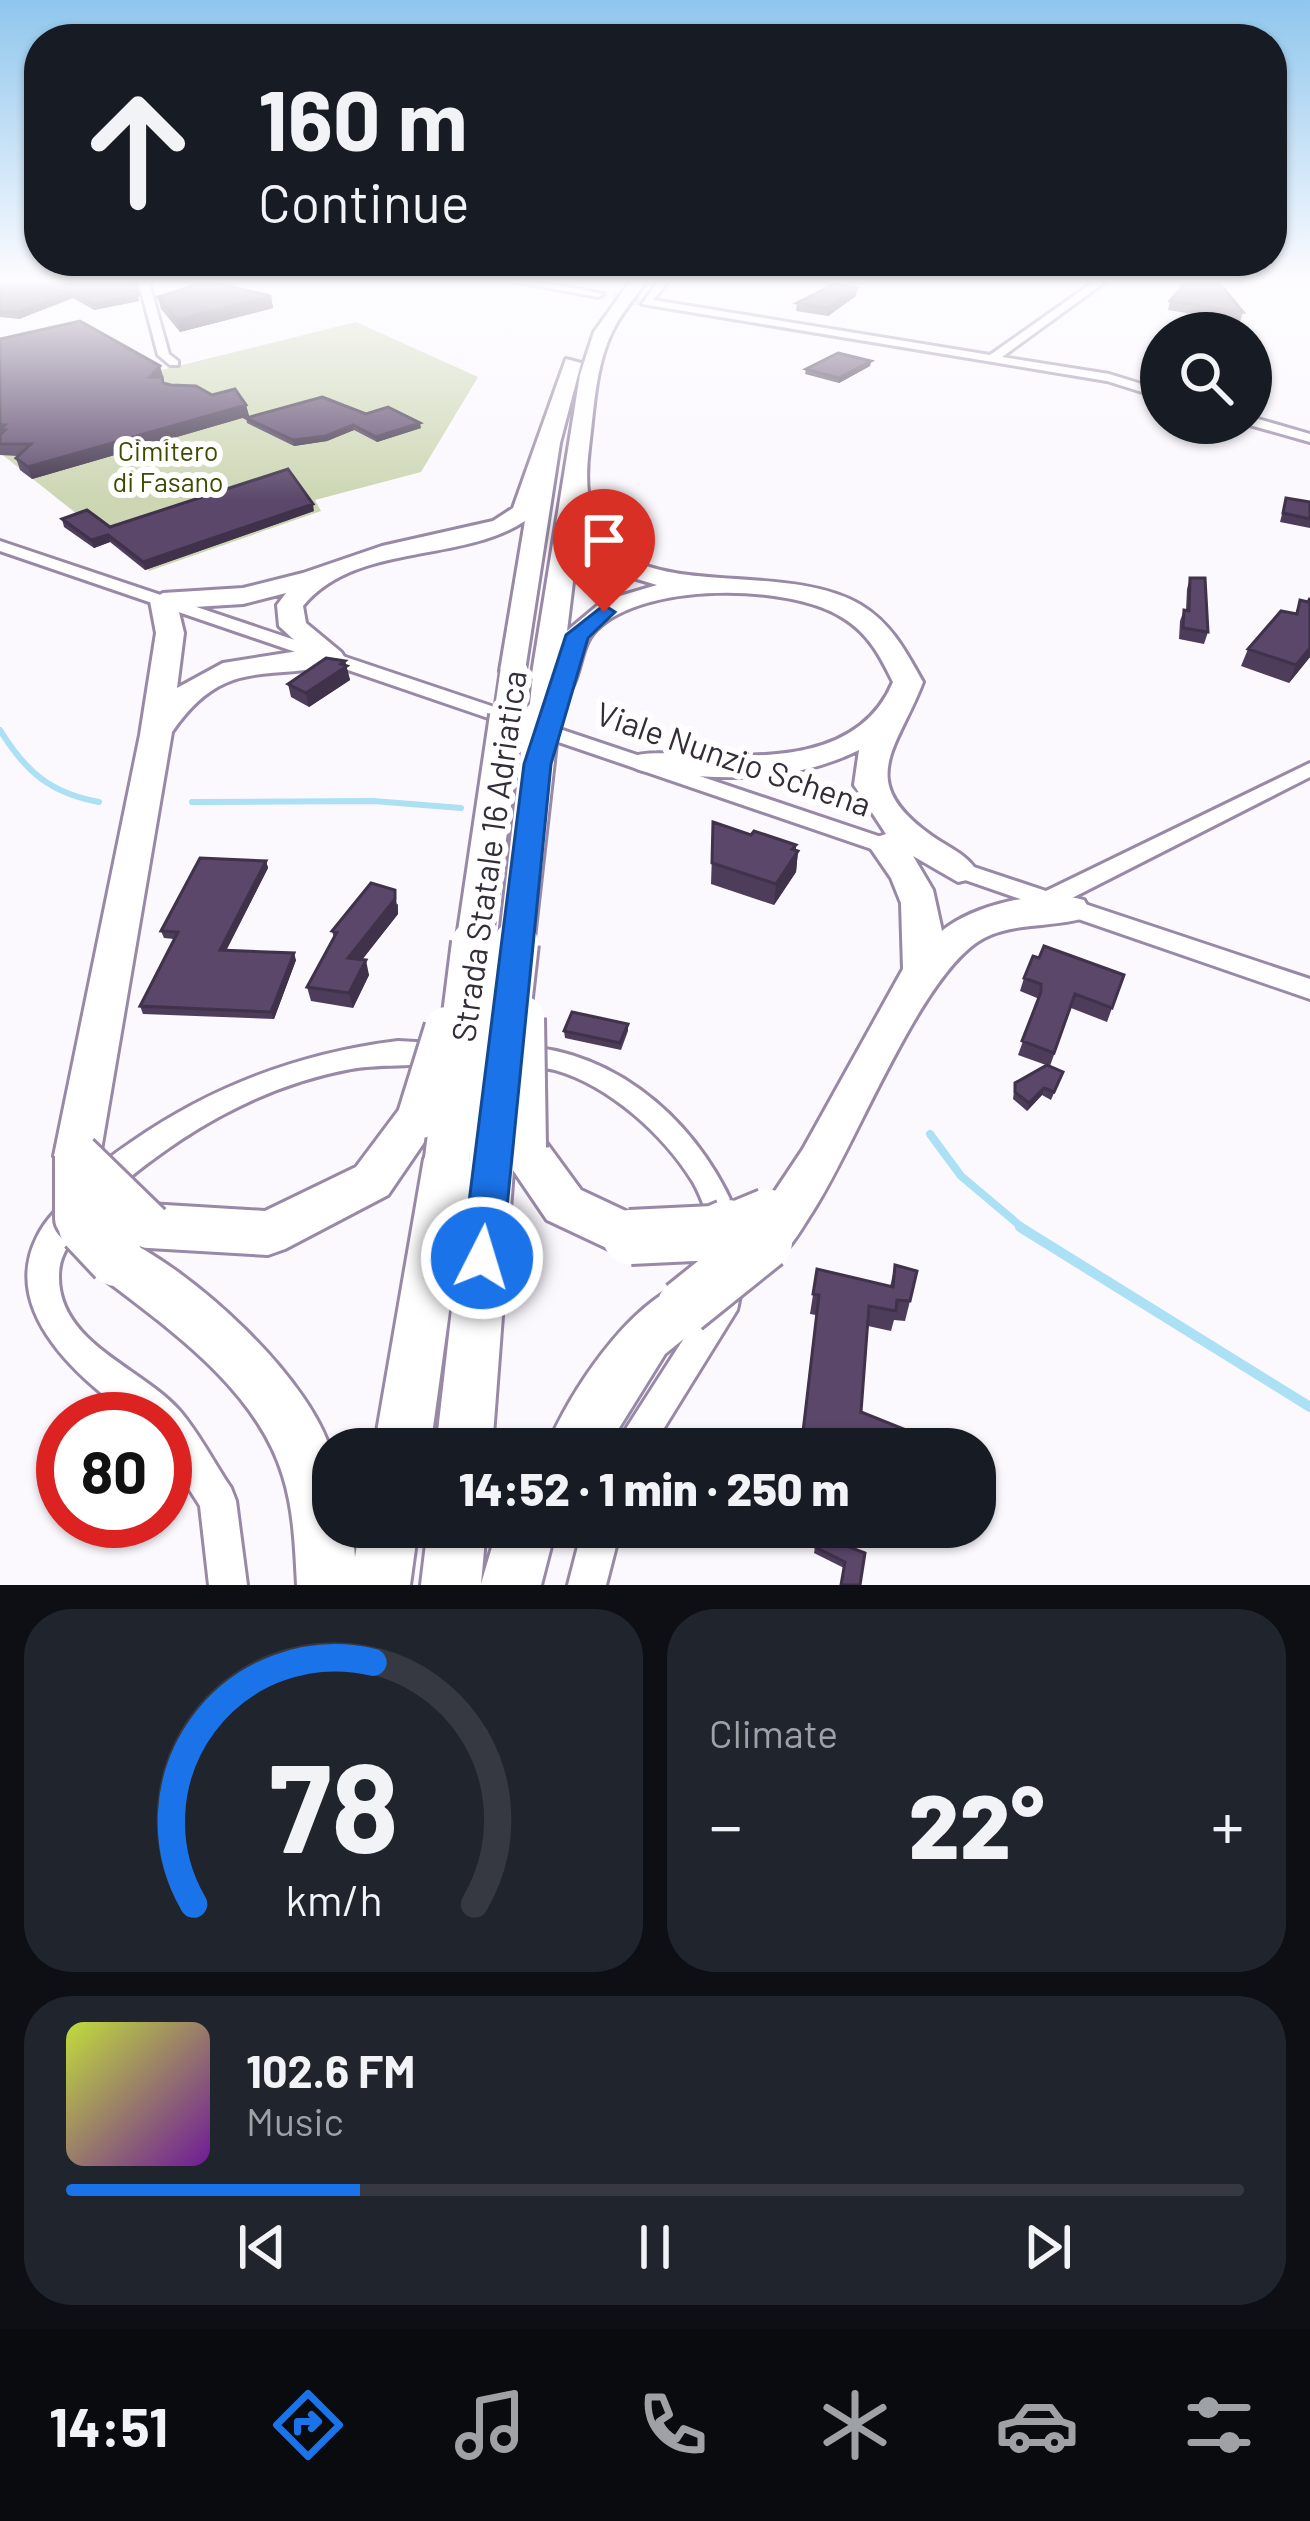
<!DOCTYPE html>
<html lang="en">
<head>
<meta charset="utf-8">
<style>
	:root { --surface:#171b24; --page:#20242c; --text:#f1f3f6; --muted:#9ea1a6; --line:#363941; --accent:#1a73e8 }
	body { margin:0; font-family:Barlow,sans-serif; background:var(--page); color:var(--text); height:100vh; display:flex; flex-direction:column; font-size:45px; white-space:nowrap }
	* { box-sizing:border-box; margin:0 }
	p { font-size:39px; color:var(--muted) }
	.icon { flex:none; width:66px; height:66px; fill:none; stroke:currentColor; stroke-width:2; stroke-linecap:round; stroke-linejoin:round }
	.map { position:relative; height:1585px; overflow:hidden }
	.side { display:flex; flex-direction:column; gap:24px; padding:24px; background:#0d0f14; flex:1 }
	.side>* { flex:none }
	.top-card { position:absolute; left:24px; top:24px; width:1263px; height:252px; border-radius:48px; box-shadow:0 3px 9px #0004; background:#171b24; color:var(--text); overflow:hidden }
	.tools { position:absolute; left:1140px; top:312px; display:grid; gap:24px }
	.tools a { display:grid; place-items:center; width:132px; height:132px; border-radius:50%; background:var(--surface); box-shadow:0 3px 9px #0004; font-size:60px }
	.speed { position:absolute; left:36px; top:1392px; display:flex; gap:24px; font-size:60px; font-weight:700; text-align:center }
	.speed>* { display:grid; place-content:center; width:156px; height:156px; border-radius:50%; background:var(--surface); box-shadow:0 3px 9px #0004; line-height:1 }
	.speed .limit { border:18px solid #d22; background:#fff; color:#111 }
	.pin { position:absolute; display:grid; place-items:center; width:102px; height:102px; color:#fff; margin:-123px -51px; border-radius:50% 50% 50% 0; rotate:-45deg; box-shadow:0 0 12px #0007 }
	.pin .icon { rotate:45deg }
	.me { position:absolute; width:132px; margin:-66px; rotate:5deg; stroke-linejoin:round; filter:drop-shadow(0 0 9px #0008) }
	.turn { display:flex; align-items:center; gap:42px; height:252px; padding:0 36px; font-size:54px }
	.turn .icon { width:156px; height:156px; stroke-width:2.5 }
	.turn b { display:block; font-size:84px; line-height:102px }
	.big { font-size:90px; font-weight:800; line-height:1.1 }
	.side .widget { flex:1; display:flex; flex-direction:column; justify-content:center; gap:18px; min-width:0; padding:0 42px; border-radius:48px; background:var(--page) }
	.side .dial { align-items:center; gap:0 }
	.dial svg { height:312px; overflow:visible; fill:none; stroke:var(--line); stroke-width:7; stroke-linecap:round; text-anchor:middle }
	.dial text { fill:var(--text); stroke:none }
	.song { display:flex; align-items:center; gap:36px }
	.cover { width:144px; height:144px; border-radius:18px; background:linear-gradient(135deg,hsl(70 70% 55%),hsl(280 70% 35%)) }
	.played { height:12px; border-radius:6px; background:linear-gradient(90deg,var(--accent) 25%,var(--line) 25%) }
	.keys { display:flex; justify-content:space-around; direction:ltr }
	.heat { display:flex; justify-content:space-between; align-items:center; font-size:66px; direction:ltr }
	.side .tiles { flex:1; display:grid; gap:24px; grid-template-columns:1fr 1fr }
	.widget:last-child { grid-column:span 2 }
	.trip { position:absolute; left:312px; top:1428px; width:684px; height:120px; border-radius:48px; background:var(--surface); box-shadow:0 3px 9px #0004; font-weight:800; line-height:120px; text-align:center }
	.tab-bar { display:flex; height:192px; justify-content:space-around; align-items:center; background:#090b0e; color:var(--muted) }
	.tab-bar .icon { width:84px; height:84px }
	.tab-bar .active { color:var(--accent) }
	.tab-bar b { font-size:54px; color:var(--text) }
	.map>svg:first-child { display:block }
	.green { fill:#ccd6b2 }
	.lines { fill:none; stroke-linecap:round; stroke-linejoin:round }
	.stream-far2 { stroke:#abe0f5; stroke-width:6 }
	.stream-far1 { stroke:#abe0f5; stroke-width:8 }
	.stream { stroke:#abe0f5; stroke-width:10 }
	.minor-tunnel { stroke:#d3cfd7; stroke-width:10; stroke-dasharray:10 6; stroke-linecap:butt }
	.minor-casing { stroke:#9889a6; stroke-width:6 }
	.highway-casing { stroke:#9889a6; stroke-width:6 }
	.minor { fill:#fff; fill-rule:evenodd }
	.highway { fill:#fff; fill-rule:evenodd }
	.highway-bridge-far3-casing { stroke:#9889a6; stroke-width:32; stroke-linecap:butt }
	.highway-bridge-far2-casing { stroke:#9889a6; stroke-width:40; stroke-linecap:butt }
	.highway-bridge-far1-casing { stroke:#9889a6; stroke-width:50; stroke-linecap:butt }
	.highway-bridge-casing { stroke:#9889a6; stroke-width:60; stroke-linecap:butt }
	.highway-bridge-far3 { stroke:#fff; stroke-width:27 }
	.highway-bridge-far2 { stroke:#fff; stroke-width:34 }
	.highway-bridge-far1 { stroke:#fff; stroke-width:44 }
	.highway-bridge { stroke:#fff; stroke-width:54 }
	.wall { fill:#4d3d5b }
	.shaded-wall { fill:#3f324a }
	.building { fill:#5a476a; stroke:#3f324a; stroke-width:3 }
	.route { fill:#1a73e8; stroke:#114b97; stroke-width:3 }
	.labels { text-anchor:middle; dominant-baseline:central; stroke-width:12; stroke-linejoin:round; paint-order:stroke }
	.far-park-label { font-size:27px; fill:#3e4a00; stroke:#fff }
	.street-label { font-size:33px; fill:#342d39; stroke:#fff }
</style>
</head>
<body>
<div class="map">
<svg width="1310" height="1585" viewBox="0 0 1310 1585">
	<rect width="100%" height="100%" fill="#fbf8fe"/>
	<path class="green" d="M356 322 478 377 421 472 315 500 321 511 149 571 0 453V350L158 371Z"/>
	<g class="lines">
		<path class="stream-far2" d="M0 730C26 772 50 793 99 802
			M192 802 373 801 461 808"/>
		<path class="stream-far1" d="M930 1134 961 1176 1025 1230"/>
		<path class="stream" d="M1020 1227 1310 1407"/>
		<path class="minor-tunnel" d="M598 294 646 302"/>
		<g class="minor-casing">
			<path id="minor" d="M138 279H148L169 354 178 361V365H170L158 355Z
				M502 279H525L603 294 598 297Z
				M660 279H670L653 300 990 355 1098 279H1109L1002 357 1109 374 1161 390V398L1107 381 642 304Z
				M1251 417 1310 434V442L1246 424 1251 423Z
				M0 541 905 845 908 850 897 857 889 855 0 551Z
				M1310 763V777L1070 899 1310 979V999L942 872 939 867 942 862 950 859 1046 891Z
				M398 1041 453 1044 457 1052 453 1060C428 1068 382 1063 351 1069 259 1086 181 1133 111 1193L101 1197 91 1193 86 1184C95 1166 117 1152 133 1141 214 1085 301 1053 398 1041Z
				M517 1046C622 1050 706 1130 741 1225L737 1235 726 1239 715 1235C707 1217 703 1199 693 1182 664 1135 609 1085 555 1070 539 1066 523 1070 508 1065L504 1057 508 1049Z
				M76 1197 87 1201 91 1211C80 1235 59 1247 59 1276 58 1343 142 1368 179 1410 199 1433 214 1463 231 1488L236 1501 247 1585H209L200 1506 165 1451V1419C157 1419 144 1421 137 1419 127 1416 114 1403 106 1397 59 1359 5 1301 37 1237 45 1221 59 1204 76 1197Z
				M725 1276 736 1280 741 1291 737 1310 651 1449H613L706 1304 714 1280Z
				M583 1527H621L606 1585H568Z"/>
		</g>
		<g class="highway-casing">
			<path id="highway" d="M632 279H648C636 296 621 313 612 332 595 367 594 410 589 448 566 632 762 547 861 605 892 624 906 652 923 682 897 750 854 781 932 836 946 846 966 854 976 870L971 879 958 882 913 856 933 890 942 931C973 905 1044 888 1084 900L1089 909 1084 918C1052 928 1015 922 984 938 922 970 856 1145 813 1211 799 1232 789 1255 765 1264L748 1258 741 1242 803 1149 903 969 901 903 891 878 869 846 874 838 886 834 854 785 859 750C799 780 735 780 670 774 654 772 637 774 626 761 649 732 843 802 893 682 880 656 869 634 843 618 789 583 643 582 596 630 580 646 582 671 571 689H546L531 680 580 375 594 332ZM578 541 620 574 657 585 603 601 567 631Z
				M566 359 581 363 560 443 524 677H504L500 671 525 521C459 564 356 542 303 606L306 623 341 652 345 658 341 664C267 682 225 655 172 732L100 1156 93 1170 77 1176 61 1170 54 1156 140 735 156 633 150 601 163 593 243 588 303 573 382 546 493 521 513 508ZM286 593 277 605 279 626 305 650 223 663 177 688 184 633 178 608 243 604Z
				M420 1097 436 1103 442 1116 388 1195 285 1249 268 1255 149 1248 132 1241 125 1226 132 1211 149 1204 265 1211 356 1167 404 1103Z
				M524 1129 540 1134 581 1190 647 1221 654 1237 647 1253 630 1259 547 1220 513 1170 492 1449H436L464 1203 430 1449H374L424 1159 431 1145 447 1139 463 1145 470 1160 475 1149 491 1143 502 1147 508 1134Z
				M116 1236C186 1263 319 1384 333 1461 337 1482 333 1506 333 1527H352L355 1557 360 1527H418L410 1585H297C295 1548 294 1511 283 1476 256 1388 168 1328 99 1275L92 1259 99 1243Z
				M684 1283 702 1290 709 1307 702 1324 665 1354 606 1449H546C570 1392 626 1306 684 1283Z
				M428 1527H486L481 1584 498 1527H556L541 1585H421Z"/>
		</g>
		<use href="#minor" class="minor"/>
		<use href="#highway" class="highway"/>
		<g class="highway-bridge-far3-casing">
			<path id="highway-bridge-far3" d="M507 719 514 671
				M542 719 546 680"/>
		</g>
		<g class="highway-bridge-far2-casing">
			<path id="highway-bridge-far2" d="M473 946 507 716
				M516 946 542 716"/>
		</g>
		<g class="highway-bridge-far1-casing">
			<path id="highway-bridge-far1" d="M522 1018 524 1148
				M420 1116 447 1029
				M77 1156V1218L88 1230
				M77 1156 149 1226
				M447 1159 474 943
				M491 1163 516 943
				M721 1230 767 1211"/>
		</g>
		<g class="highway-bridge-casing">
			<path id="highway-bridge" d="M86 1227 116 1259
				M630 1237 714 1233 728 1227
				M684 1307 765 1242"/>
		</g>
		<use href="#highway-bridge-far3" class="highway-bridge-far3"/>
		<use href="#highway-bridge-far2" class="highway-bridge-far2"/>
		<use href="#highway-bridge-far1" class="highway-bridge-far1"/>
		<use href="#highway-bridge" class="highway-bridge"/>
	</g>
	<path class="wall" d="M0 279 135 284 139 301 94 310 73 298 19 319 0 317Z
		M857 288 856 296 828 316 796 311 797 303Z
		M271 296 273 308 180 332 161 309 158 297Z
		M1170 301 1243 312 1240 322 1168 310Z
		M0 339 163 376 164 383 246 405 249 416 32 479 20 470 16 458 18 456 0 455Z
		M871 361 870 366 839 383 805 374 806 369Z
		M366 414 421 428 377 442 354 430 327 441 294 446 247 423 246 418Z
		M1286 498 1310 502V528L1280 522Z
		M314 511 145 570 110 542 94 548 64 527 62 519 110 527Z
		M1190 578 1208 632 1204 644 1179 639 1180 621 1184 610H1186L1187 589Z
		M1310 598V657L1289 683 1241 666 1248 649 1295 614 1300 600 1308 602Z
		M345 661 350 680 309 707 291 697 288 684Z
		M713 822 751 835 796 845V850L798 851 796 872 774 905 711 884Z
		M266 861 268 868 226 950 296 960 274 1019 143 1014 140 1006 174 939 164 938 161 931Z
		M398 904V914L362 960 369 975 353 1008 311 1001 307 987 334 938 332 931Z
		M1124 975 1107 1022 1071 1008 1050 1066 1063 1072 1051 1100 1042 1095 1027 1111 1013 1099 1015 1083 1046 1065 1018 1055 1037 1002V998L1020 991 1024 978Z
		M628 1024V1031L621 1050 565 1038 564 1031Z
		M895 1265 910 1301 905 1321 894 1320 891 1331 868 1326 861 1412 909 1449H800L816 1315 810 1314 817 1269 890 1287Z
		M815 1547 865 1553 844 1568 814 1553Z"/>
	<path class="shaded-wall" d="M857 288 856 296 828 316V308Z
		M71 292 73 298 19 319 17 313Z
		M138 295 139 301 94 310 93 304Z
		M271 296 273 308 180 332 177 320Z
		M871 361 870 366 839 383V378Z
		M160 366 163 376 153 388 150 377Z
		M246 405 249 416 32 479 28 467Z
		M420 423 421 428 377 442 376 437Z
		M353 425 354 430 327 441 294 446 293 440Z
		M313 504 314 511 145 570 143 562Z
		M108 535 110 542 94 548 91 540Z
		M1310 648V657L1289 683 1296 665Z
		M345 661 350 680 309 707 306 693Z
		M796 845 795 856 798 851 796 872 774 905 776 884 792 849Z
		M266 861 268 868 223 957 220 950Z
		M395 890 398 914 352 972 348 958Z
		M294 953 296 960 274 1019 271 1012Z
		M366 960 369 975 353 1008 349 993Z
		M1044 1088 1042 1095 1027 1111 1029 1103Z"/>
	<path class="building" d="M0 279H126L135 284 138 295 93 304 71 292 17 313 0 311Z
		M1189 279H1216L1243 312 1170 301Z
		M208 281 271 296 177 320 158 297Z
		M834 284 857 288 828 308 797 303Z
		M80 321 160 366 150 377H162L163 383 171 385 196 386 212 395 235 389 246 405 28 467 16 458 31 444H0V435L5 430H0L5 425H0V339Z
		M838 353 871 361 839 378 806 369Z
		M322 397 366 414 388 407 420 423 376 437 353 425 326 436 293 440 246 418Z
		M288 469 313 504 143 562 108 535 91 540 62 519 87 510 110 527Z
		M1286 498 1310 502V519L1283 513Z
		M1190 578H1205L1208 632 1183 628 1184 610 1189 611Z
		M1310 598V648L1296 665 1248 649 1281 611 1297 614 1300 600 1308 602Z
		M326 658 345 661 341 664 347 666 306 693 288 684Z
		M713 822 751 835 754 831 796 845 792 849 798 851 776 884 712 863Z
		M200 858 266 861 220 950 294 953 271 1012 140 1006 178 932 161 931Z
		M371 883 395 890V899L348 958 366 960 349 993 307 987 337 932 332 931Z
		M1044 946 1124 975 1112 1008 1075 994 1054 1053 1022 1041 1041 992V984L1024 978 1033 956 1039 958Z
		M572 1012 628 1024 620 1043 564 1031Z
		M1047 1065 1063 1072 1054 1092 1044 1088 1029 1103 1015 1092V1083Z
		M895 1265 917 1271 910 1301 897 1300 896 1311 869 1306 861 1412 911 1432 909 1449H801L819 1295 813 1294 817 1269 893 1287Z
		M820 1536 865 1553 860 1585H841L845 1562 815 1547Z"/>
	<linearGradient id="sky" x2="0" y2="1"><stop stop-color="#8fc6ed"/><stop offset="0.56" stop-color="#fdfcff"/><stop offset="1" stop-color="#fdfcff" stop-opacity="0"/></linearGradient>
	<rect width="1310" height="501" fill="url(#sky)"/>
	<path class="route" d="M604 605 615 612 588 638 551 764 502 1258 496 1272 482 1277 468 1272 462 1258 524 764 566 635Z"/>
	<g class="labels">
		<g class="far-park-label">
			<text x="168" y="450">Cimitero<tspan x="168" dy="31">di Fasano</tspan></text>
		</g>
		<g class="street-label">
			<text transform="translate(734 758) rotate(19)">Viale Nunzio Schena</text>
			<text transform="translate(488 856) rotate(-82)">Strada Statale 16 Adriatica</text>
		</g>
	</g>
</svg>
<div class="tools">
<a><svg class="icon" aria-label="search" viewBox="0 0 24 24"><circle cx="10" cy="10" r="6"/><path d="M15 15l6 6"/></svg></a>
</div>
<div class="speed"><div class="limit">80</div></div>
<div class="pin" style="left:604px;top:612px;background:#d93025"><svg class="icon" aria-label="arrive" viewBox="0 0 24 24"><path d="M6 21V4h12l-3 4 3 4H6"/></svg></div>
<svg class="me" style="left:482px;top:1258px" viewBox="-20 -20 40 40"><circle r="17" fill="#1a73e8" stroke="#fff" stroke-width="3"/><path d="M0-11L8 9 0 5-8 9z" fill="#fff"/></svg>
<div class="trip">14:52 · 1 min · 250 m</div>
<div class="top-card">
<div class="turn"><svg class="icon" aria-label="ahead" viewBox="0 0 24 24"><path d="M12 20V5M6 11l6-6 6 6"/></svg><div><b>160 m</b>Continue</div></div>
</div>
</div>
<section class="side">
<div class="tiles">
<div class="widget dial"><svg viewBox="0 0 100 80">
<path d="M14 69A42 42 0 1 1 86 69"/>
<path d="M14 69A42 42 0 0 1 60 7" stroke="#1a73e8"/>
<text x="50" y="56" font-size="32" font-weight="700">78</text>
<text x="50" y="72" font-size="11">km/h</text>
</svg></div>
<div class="widget"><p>Climate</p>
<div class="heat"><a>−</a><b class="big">22°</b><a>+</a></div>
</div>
<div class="widget">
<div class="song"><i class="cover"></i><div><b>102.6 FM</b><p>Music</p></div></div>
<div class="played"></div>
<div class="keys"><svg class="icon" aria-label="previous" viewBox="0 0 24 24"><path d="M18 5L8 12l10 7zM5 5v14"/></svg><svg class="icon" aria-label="pause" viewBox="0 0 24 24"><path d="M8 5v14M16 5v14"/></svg><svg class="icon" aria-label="next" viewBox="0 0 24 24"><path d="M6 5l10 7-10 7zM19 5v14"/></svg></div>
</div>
</div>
</section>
<nav class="tab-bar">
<b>14:51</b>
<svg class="icon active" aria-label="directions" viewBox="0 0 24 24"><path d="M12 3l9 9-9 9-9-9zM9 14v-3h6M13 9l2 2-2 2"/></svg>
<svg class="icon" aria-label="music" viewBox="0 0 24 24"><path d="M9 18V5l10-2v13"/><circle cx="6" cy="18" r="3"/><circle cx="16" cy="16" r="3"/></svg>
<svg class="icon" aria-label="phone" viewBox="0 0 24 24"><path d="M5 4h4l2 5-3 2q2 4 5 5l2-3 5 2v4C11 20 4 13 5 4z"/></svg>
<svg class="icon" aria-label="climate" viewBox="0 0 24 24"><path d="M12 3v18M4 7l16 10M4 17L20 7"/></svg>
<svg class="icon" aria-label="car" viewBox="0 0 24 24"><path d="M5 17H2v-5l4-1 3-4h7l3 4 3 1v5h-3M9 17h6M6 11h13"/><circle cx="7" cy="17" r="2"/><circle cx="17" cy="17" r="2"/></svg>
<svg class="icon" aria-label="filters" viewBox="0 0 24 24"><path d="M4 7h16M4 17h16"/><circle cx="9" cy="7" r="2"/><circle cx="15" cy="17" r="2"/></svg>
</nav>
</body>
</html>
